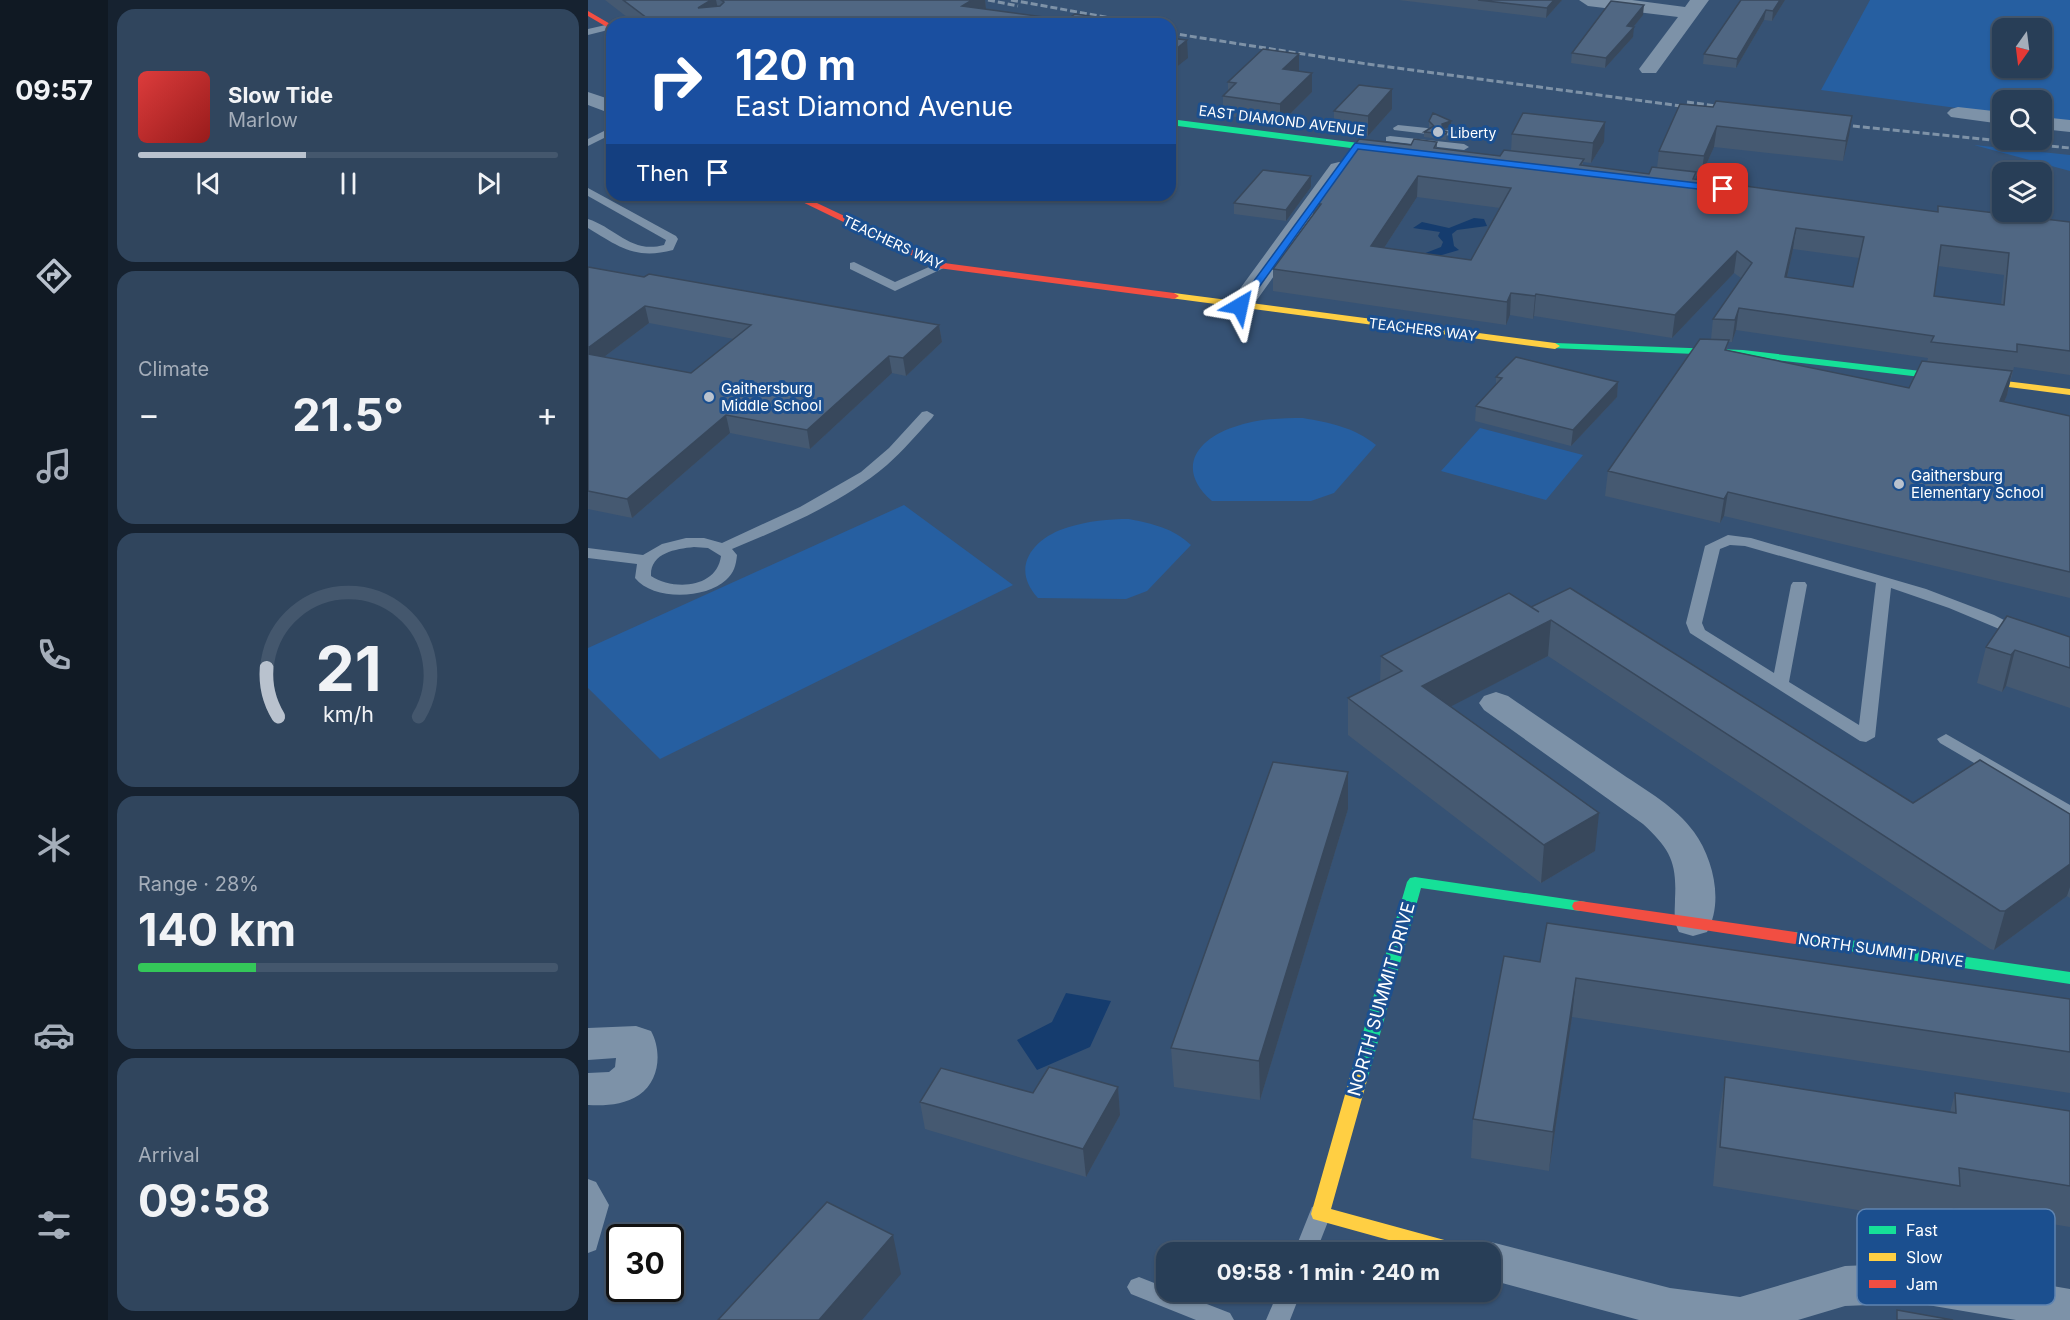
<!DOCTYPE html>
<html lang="en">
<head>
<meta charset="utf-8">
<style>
	:root { --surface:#283e57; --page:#30455d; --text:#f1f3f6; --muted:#a5aeba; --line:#44576d; --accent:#b9c2ce }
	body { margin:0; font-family:Inter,sans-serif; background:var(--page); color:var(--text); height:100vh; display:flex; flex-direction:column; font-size:22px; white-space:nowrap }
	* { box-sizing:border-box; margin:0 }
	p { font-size:20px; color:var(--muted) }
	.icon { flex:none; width:33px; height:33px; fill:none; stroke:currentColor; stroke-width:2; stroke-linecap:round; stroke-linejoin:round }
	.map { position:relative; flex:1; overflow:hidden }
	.drawer { display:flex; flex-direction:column; gap:9px; padding:9px; background:#162230; width:480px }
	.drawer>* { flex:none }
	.top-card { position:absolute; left:18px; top:18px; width:570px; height:183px; border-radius:18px; box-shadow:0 2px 4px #0004,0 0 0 2px var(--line); background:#1a4fa0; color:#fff; overflow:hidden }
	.needle { width:39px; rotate:194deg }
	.buttons { position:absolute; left:1404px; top:18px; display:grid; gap:12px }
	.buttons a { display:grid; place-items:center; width:60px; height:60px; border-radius:12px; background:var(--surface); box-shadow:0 2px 4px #0004,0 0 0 2px var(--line); font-size:30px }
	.speed { position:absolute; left:18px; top:1224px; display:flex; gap:12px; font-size:30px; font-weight:700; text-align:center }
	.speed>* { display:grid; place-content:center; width:78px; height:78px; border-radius:50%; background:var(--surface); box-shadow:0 2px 4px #0004,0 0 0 2px var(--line); line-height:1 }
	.speed .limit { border:3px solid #111; border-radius:9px; background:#fff; color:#111 }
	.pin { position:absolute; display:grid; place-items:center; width:51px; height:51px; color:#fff; margin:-26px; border-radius:12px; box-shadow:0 3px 9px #0006 }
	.me { position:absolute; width:66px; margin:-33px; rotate:36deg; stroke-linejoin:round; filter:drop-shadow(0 0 4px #0008) }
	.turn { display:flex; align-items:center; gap:21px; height:126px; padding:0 30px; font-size:27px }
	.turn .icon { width:78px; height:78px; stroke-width:2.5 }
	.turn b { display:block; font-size:42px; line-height:51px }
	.then { display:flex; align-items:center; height:57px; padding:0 30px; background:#0003; gap:12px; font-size:22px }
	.big { font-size:45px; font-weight:700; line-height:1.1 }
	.drawer .tile { flex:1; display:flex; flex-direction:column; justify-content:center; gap:9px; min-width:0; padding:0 21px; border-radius:18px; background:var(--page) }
	.drawer .dial { align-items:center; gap:0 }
	.dial svg { height:156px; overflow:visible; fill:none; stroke:var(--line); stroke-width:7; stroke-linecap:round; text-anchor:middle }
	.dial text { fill:var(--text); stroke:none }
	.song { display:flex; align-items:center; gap:18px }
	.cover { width:72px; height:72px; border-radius:9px; background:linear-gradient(135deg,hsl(0 70% 55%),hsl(0 70% 35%)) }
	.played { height:6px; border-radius:3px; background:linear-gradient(90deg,var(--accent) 40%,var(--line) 40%) }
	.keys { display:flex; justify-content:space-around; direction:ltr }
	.heat { display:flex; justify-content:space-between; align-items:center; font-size:33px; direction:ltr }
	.charge { height:9px; border-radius:4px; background:linear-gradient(90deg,#34c759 28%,var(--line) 0) }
	.trip { position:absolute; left:568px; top:1242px; width:345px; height:60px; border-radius:18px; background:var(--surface); box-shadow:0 2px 4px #0004,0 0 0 2px var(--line); font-weight:700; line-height:60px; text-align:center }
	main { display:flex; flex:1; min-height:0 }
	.dock { display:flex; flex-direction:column; width:108px; justify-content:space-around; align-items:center; background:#101923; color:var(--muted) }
	.dock .icon { width:42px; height:42px }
	.dock .selected { color:var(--accent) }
	.dock b { font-size:27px; color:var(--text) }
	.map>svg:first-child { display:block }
	.green { fill:#265fa1; fill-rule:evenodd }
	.water { fill:#153c6e }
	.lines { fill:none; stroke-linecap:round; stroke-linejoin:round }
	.lane { fill:#7d92a8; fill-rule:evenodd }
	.street { fill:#7d92a8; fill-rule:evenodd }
	.fast { fill:#16e098; fill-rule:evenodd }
	.slow { fill:#ffcf43; fill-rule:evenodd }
	.jam { fill:#f24e42; fill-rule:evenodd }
	.rail { stroke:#7e92a7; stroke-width:3; stroke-dasharray:7 3; stroke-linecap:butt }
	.wall { fill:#455971; fill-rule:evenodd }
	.shaded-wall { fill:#38485c }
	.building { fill:#506783; stroke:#38485c; stroke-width:1.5; fill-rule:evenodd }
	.route { fill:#1a73e8; stroke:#114b97; stroke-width:1.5 }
	.poi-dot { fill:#b9c2ce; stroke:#1b4f8f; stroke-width:2 }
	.labels { text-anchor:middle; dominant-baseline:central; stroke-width:6; stroke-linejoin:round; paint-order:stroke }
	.far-street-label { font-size:14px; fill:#fff; stroke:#1b4f8f }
	.far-poi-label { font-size:14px; fill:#fff; stroke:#1b4f8f; text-anchor:start }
	.poi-label { font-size:15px; fill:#fff; stroke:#1b4f8f; text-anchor:start }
	.street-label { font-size:15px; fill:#fff; stroke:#1b4f8f }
	.near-street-label { font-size:18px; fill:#fff; stroke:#1b4f8f }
	.key { fill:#1b4f8f; stroke:#5f84b1; stroke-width:1.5 }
	.key-label { font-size:16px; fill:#fff }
</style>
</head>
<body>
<main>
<nav class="dock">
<b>09:57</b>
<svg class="icon selected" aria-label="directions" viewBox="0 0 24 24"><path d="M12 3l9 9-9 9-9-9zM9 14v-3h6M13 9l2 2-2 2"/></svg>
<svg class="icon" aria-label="music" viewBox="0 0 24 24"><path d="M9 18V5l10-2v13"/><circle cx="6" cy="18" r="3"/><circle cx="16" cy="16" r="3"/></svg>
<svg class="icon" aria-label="phone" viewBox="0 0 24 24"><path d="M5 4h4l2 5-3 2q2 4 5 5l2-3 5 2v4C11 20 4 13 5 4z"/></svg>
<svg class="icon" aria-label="climate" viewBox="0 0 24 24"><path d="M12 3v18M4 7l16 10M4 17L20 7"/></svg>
<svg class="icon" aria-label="car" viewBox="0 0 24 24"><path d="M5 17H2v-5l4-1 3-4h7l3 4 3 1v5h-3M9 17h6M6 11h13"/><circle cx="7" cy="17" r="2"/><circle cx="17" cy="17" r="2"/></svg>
<svg class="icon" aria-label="filters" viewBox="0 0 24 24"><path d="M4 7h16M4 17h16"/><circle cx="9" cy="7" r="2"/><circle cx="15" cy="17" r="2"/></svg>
</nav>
<section class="drawer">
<div class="tile">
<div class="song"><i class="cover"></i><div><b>Slow Tide</b><p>Marlow</p></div></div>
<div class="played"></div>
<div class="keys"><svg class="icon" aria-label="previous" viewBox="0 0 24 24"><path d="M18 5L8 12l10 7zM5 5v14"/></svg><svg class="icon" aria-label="pause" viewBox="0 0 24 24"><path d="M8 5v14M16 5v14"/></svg><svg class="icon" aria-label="next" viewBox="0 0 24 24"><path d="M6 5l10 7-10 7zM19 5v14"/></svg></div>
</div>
<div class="tile"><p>Climate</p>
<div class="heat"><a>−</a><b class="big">21.5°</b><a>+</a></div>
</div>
<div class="tile dial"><svg viewBox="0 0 100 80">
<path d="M14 69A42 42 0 1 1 86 69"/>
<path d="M14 69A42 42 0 0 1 8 44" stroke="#b9c2ce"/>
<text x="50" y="56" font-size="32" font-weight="700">21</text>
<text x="50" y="72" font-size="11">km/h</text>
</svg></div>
<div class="tile"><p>Range · 28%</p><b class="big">140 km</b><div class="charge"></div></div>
<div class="tile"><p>Arrival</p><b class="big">09:58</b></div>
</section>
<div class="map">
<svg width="1482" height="1320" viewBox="0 0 1482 1320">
	<rect width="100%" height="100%" fill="#365274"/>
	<path class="green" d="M1282 0H1482V121L1454 118V100H1414V114L1233 90ZM1414 28H1454V68H1414Z
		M1386 145 1482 155V171Z
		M715 418C742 423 766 427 788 445L746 493 723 501H624C588 470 607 440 646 427 668 419 692 418 715 418Z
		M892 428 995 455 958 500 853 471Z
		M316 505 425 585 72 759 0 688V648Z
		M541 519C565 524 585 528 603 545L559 591 538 599 450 598C421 567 446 537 481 527 501 521 520 519 541 519Z"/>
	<path class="water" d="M886 218 896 219 899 226 869 230 864 234 866 246 871 250 847 257 835 254 853 247 855 242 850 236 852 232 825 228 834 222 861 228Z
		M478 993 523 1001 502 1047 449 1070 429 1040 464 1022Z"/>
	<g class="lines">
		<path class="lane" d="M22 24 24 29 0 35V29Z
			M810 125 839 128 844 131 839 134 806 130 805 128Z
			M24 127V134L0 146V139Z
			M860 130 883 132 888 135 883 138 856 135V131Z
			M802 136 876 144 881 147 876 150 798 141V137Z
			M0 188 88 236 90 239 85 250C48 260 31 247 0 228V219C28 228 43 254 76 245L78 240 0 196Z
			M266 262 307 282 350 263H358L360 266 307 291 262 269V263Z
			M339 411 346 415 344 418C329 434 315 451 299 465 254 503 197 527 144 549L149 555C148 565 146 573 138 580 118 599 65 601 47 578L49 564 0 558V548L55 555 74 544 98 538H116L134 543 212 507 273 472 301 448 334 412ZM106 547 120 548 133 556C129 588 86 591 63 576 62 553 87 549 106 547Z
			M1140 535 1163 538 1338 589 1406 615 1442 633 1440 636H1428L1361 608 1303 588 1287 737 1278 742 1272 741 1102 633 1098 623 1117 546ZM1142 545 1157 546 1288 583 1271 725 1201 682 1219 585 1217 582H1205L1203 585 1186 673 1117 630 1114 623 1132 549Z
			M1358 734 1482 805V819L1352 743 1349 739Z
			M0 1179 8 1182 21 1205 8 1250 0 1253Z
			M732 1205 740 1207 743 1214 728 1252H706L724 1207Z
			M551 1277 579 1288V1292H588L642 1313 646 1320H608L543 1294 539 1287 543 1280Z
			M690 1292H713L702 1320H678Z"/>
		<path class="street" d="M991 0H1044L1097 7 1102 0H1121L1068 73H1054L1051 69 1090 17 1000 6Z
			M0 92 24 100V114L0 105Z
			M1370 107 1414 112V124L1363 117 1359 113 1363 109Z
			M1454 117 1482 120V132L1454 129Z
			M751 162 759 164 762 169 661 311 652 314 643 311 639 306 643 301 743 164Z
			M908 692 920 696C958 722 996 748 1034 774 1059 791 1088 807 1106 832 1125 858 1136 902 1119 932L1105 936 1091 932C1085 920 1087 912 1087 899 1089 862 1082 849 1055 824L896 710 891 703 896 696Z
			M48 1026 63 1031C74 1051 72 1081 51 1095 36 1105 17 1106 0 1105V1073L21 1072 27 1067 28 1058 0 1060V1028Z
			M903 1242 1082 1288 1152 1297 1257 1266 1328 1263 1482 1289V1320H1428L1328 1303 1257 1306 1210 1320H1051L903 1280V1252H884L887 1247Z"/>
		<path class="fast" d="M582 119 810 148 814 151 810 154 582 125Z
			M967 343 1155 350 1401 379 1407 382 1401 385 1155 356 963 348V344Z
			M827 877 992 901 998 902 1000 906 998 910 992 911 833 888 780 1077 777 1082 771 1084 765 1082 762 1077 819 882 822 878Z
			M1207 932 1482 972V984L1201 942 1199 938 1201 934Z"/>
		<path class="slow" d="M586 293 967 343 972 346 967 349 582 298 581 296Z
			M1401 379 1482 389V395L1397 384V380Z
			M771 1070 777 1072 780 1077 743 1209 871 1244 878 1246 880 1252H844L725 1219 723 1214 762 1077 765 1072Z"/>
		<path class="jam" d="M0 11 24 25V30L0 16Z
			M200 195H212L356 263 586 293 591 296 586 299 350 268Z
			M992 901 1207 932 1213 934 1215 938 1213 942 1207 944 986 910 984 906 986 902Z"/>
		<path class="rail" d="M400 0 430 6
			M423 0 556 24
			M582 33 779 64 1108 108
			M1099 102 1143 108
			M1245 124 1482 148"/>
	</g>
	<path class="wall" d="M17 0H397L398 9 478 20H531V24H48Z
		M811 0H974L958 18Z
		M1153 0H1197L1184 21 1176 20 1148 68 1115 64 1116 54Z
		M1055 15 1045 27V37L1017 68 983 63 984 53Z
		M711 54V71L724 92 692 124 635 115V96L640 90V82Z
		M1092 104 1261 136 1255 161 1126 147 1113 176H1108L1107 180 1349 212 1482 222V375L1426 367 1419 395 1416 402 1482 416V598L1136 516 1132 523 1017 496 1020 471 1123 339 1125 319 1153 278 1146 273 1084 338 946 316 945 319 922 315 918 325 685 291V269L725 215V203L823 145 849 142V148L912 156 923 151 924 134 1016 142 1003 163 995 162V166L1061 174 1069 168 1071 151ZM829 197 912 208 883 260 796 248ZM1205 249 1271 258 1265 287 1199 278ZM1350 266 1416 275 1413 305 1346 296ZM1148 330 1340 358 1339 362 1321 388 1139 350 1140 342H1144Z
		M804 109 780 136 746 131V111Z
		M841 121 863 126 854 130 855 131 859 132 858 140 836 137V132L843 128 841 127Z
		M723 176V187L698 221 646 214V203Z
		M0 267 56 277 351 325 354 342 318 376 304 373 222 449 142 433 44 518 0 509ZM61 323 146 339 103 373 16 357Z
		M908 377 1030 382 1029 397 983 446 887 421 888 406 908 385Z
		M943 607 1325 803 1482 814V898L1479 896 1406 950 1402 949 960 656 863 706 1007 851 953 883 760 735V698L792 682 793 656Z
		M1482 637V708L1418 686 1414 692 1389 683 1398 647Z
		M760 772V809L672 1100 586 1087 583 1048Z
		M952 962 1482 999V1093L984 1017 961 1171 883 1158 885 1119Z
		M1137 1077 1362 1112 1367 1093 1482 1111V1227L1365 1208 1360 1225 1125 1186 1131 1116Z
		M530 1087 532 1115 498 1177 337 1129 332 1102Z"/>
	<path class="shaded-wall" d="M123 0H128L131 14 110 8Z
		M384 0H397L398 9 376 23 374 6Z
		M966 0H974L958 18 959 8Z
		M1192 0H1197L1184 21 1185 11Z
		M1056 5 1055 15 1042 31 1046 27 1045 37 1017 68 1018 58 1039 26Z
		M1178 10 1176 20 1148 68 1149 59Z
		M599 40 600 58 582 72V54Z
		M711 54V73L695 69Z
		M724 73V92L692 124V104Z
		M804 89V109L780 136V116Z
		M1264 116 1261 136 1255 161 1258 141Z
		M863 121V126L854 130V124Z
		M1017 122 1016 142 1003 163 1005 143Z
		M1129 126 1126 147 1113 176 1116 156Z
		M723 176V187L698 221V210Z
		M830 176 829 197 783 268V246Z
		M1208 228 1205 249 1194 300 1197 277Z
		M1149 251 1146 273 1084 338 1087 315Z
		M923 293 922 315 918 325 919 302Z
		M948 294 946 316 945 319 947 296Z
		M57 306 61 323 0 369V348Z
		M1151 308 1148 330 1144 342 1147 320Z
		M351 325 354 342 318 376 315 358Z
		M301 356 304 373 222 449 219 430Z
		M1424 371 1419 395 1406 425 1412 401Z
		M1030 382 1029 397 983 446 985 430Z
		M138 415 142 433 44 518 39 499Z
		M1140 492 1136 516 1132 523 1136 499Z
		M963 620 960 656 833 722 834 686Z
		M1427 650 1418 686 1414 692 1423 655Z
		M760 772V809L672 1100 671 1061Z
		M1011 813 1007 851 953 883 956 845Z
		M1482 864V887L1479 896 1406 950 1417 911Z
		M988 978 984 1017 961 1171 965 1132Z
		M530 1087 532 1115 498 1177 495 1149Z
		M305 1235 313 1274 274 1320H231Z"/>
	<path class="building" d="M35 0H123L110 8 132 6 136 2 133 0H384L374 6 478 20 487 14 531 20 525 24H94L82 22 78 24H67Z
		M890 0H966L959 8Z
		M1153 0H1192L1185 11 1178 10 1149 59 1116 54Z
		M1023 1 1056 5 1039 26 1046 27 1018 58 984 53Z
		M582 38 599 40 582 54Z
		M675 49 711 54 695 69 724 73 692 104 635 96 648 83 640 82Z
		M771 85 804 89 780 116 746 111Z
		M1128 101 1264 116 1258 141 1129 126 1116 156 1071 151 1092 104 1125 107Z
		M845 113 863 121 854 124 855 131 859 132 858 134 836 132 846 126 841 121Z
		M935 113 1017 122 1005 143 924 134Z
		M771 139 823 145 826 139 849 142 846 148 912 156 916 150 996 159 992 165 1061 174 1064 167 1108 172 1105 179 1350 212V206L1482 222V351L1429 344V352L1343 342 1346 336 1151 308 1147 320 1125 319 1164 263 1149 251 1087 315 948 294 947 296 923 293 919 302 685 269 733 204 725 203ZM830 176 923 188 883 260 783 246ZM1208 228 1276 237 1265 287 1197 277ZM1353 245 1421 253 1416 305 1346 296Z
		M675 170 723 176 698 210 646 203Z
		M0 267 56 277 61 274 351 325 315 358 301 356 219 430 138 415 39 499 0 491V354L103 373 163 325 57 306 0 348Z
		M1112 339 1141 340 1137 350 1321 388 1334 361 1424 371 1412 401 1482 416V572L1140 492 1136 499 1020 471Z
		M928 357 1030 382 985 430 888 406 914 378 908 377Z
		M982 588 1325 803 1392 760 1482 814V864L1417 911H1412L963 620 834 686 1011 813 956 845 760 698 814 671 793 656 921 593 951 612 943 607Z
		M1419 616 1482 637V668L1427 650 1423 655 1398 647Z
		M685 762 760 772 671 1061 583 1048Z
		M959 923 1482 999V1052L988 978 965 1132 885 1119 916 956 952 962Z
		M461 1067 530 1087 495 1149 332 1102 353 1068 445 1093Z
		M1137 1077 1368 1113 1367 1093 1482 1111V1186L1371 1168 1372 1186 1132 1147Z
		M239 1202 305 1235 231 1320H130Z
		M1309 1310 1365 1320H1309Z"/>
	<path class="route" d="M767 143 1135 186 1140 189 1135 192 770 149 656 308H649V304Z"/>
	<g class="poi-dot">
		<circle cx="850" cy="132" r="6"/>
		<circle cx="121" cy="397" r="6"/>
		<circle cx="1311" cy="484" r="6"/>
	</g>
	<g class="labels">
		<g class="far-street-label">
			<text transform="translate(694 120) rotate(7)">EAST DIAMOND AVENUE</text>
			<text transform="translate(305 242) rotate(25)">TEACHERS WAY</text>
			<text transform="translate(835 329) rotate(7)">TEACHERS WAY</text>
		</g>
		<g class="far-poi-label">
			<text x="862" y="132">Liberty</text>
		</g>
		<g class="poi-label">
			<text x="133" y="388">Gaithersburg<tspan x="133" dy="17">Middle School</tspan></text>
			<text x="1323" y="475">Gaithersburg<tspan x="1323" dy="17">Elementary School</tspan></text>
		</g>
		<g class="street-label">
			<text transform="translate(1293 950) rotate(8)">NORTH SUMMIT DRIVE</text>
		</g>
		<g class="near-street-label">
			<text transform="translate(793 999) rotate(-74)">NORTH SUMMIT DRIVE</text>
		</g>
	</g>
	<rect x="1269" y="1209" width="198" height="96" rx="9" class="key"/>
	<rect x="1281" y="1226" width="27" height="8" fill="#16e098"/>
	<rect x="1281" y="1253" width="27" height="8" fill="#ffcf43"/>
	<rect x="1281" y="1280" width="27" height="8" fill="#f24e42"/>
	<g class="key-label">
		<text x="1318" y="1236">Fast</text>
		<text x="1318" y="1263">Slow</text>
		<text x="1318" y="1290">Jam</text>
	</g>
</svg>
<div class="buttons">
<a><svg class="needle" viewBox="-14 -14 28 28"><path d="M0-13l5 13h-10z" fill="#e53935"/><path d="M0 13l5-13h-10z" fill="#a5aeba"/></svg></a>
<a><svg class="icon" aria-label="search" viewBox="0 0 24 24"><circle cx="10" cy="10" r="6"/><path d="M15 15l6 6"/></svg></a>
<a><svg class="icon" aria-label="layers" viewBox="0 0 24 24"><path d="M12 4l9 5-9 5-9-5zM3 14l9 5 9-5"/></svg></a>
</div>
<div class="speed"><div class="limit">30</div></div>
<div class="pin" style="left:1135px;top:189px;background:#d93025"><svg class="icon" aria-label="arrive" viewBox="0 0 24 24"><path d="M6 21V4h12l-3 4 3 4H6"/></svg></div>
<svg class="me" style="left:652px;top:306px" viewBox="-20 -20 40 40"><path d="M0-17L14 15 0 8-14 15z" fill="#1a73e8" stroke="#fff" stroke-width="4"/></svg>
<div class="trip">09:58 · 1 min · 240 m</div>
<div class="top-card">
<div class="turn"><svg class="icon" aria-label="right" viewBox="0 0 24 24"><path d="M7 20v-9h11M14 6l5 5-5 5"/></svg><div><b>120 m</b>East Diamond Avenue</div></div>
<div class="then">Then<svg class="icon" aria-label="arrive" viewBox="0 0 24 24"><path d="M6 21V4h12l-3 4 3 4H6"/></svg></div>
</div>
</div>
</main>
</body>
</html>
